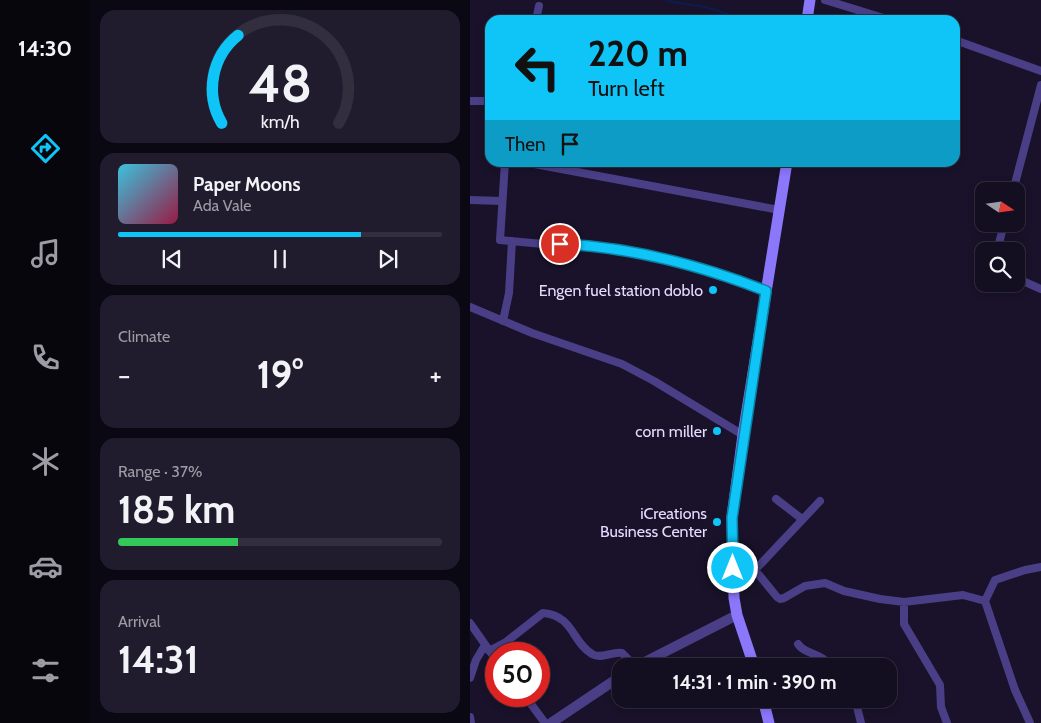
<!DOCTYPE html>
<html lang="en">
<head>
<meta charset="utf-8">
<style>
	:root { --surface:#130e20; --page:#201c2d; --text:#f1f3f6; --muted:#9d9ca5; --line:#322e3e; --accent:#0fc4f7 }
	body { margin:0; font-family:Cabin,sans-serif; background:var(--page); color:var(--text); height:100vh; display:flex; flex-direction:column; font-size:19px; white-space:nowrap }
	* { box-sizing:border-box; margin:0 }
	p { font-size:16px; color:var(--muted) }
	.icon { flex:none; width:28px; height:28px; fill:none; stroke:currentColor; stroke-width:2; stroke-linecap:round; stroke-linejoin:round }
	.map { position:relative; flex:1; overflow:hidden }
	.side { display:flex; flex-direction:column; gap:10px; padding:10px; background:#0a0812; width:380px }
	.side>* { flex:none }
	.banner { position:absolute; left:15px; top:15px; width:475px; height:152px; border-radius:15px; box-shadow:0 2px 8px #0003,0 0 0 1px var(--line); background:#0fc4f7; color:#111; overflow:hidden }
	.needle { width:32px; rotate:103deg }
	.controls { position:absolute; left:505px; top:182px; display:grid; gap:10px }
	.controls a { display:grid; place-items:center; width:50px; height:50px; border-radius:10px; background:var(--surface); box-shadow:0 2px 8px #0003,0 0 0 1px var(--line); font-size:25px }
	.speed { position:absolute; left:15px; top:642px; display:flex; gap:10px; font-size:25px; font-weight:700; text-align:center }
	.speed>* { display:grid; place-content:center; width:65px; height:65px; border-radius:50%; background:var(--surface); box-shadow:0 2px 8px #0003,0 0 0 1px var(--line); line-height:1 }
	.speed .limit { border:8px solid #d22; background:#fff; color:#111 }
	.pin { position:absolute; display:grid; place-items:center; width:42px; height:42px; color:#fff; margin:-21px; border:2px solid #fff; border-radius:50%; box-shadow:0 1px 5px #0007 }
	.me { position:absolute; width:55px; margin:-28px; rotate:0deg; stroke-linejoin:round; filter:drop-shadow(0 0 4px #0008) }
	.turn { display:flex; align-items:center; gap:18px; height:105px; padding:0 20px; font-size:22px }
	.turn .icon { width:65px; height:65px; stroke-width:2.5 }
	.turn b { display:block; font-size:35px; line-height:42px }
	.then { display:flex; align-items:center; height:48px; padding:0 20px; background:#0003; gap:10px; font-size:19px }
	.big { font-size:38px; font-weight:800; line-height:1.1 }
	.side .widget { flex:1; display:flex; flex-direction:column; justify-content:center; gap:8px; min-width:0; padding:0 18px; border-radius:15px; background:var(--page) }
	.side .dial { align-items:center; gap:0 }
	.dial svg { height:130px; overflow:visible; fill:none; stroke:var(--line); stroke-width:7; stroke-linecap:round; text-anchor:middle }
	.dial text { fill:var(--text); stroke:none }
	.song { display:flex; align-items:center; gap:15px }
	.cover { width:60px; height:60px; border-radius:8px; background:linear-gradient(135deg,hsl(190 70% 55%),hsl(340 70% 35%)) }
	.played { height:5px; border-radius:2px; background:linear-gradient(90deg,var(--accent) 75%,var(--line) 75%) }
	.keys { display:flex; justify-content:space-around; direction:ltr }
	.heat { display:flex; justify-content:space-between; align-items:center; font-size:28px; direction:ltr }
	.charge { height:8px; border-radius:4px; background:linear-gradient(90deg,#34c759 37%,var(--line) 0) }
	.trip { position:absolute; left:142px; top:658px; width:285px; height:50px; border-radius:15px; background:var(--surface); box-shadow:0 2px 8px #0003,0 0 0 1px var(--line); font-weight:800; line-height:50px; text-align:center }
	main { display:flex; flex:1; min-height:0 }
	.tab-bar { display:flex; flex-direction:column; width:90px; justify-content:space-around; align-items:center; background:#08060d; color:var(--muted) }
	.tab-bar .icon { width:35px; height:35px }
	.tab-bar .on { color:var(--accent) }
	.tab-bar b { font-size:22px; color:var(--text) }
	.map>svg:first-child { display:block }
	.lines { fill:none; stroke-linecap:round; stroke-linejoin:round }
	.stream { stroke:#0d1b48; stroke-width:2.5 }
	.minor { stroke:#4a3f87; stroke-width:8 }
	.tertiary { stroke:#4a3f87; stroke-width:10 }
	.secondary { stroke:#8a77fa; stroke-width:11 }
	.route-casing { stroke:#0a7fa1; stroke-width:12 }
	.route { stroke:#0fc4f7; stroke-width:9 }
	.poi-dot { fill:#0fc4f7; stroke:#19122a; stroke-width:2 }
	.labels { text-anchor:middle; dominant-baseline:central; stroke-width:5; stroke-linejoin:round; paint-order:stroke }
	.poi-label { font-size:16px; fill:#e4dcfe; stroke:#19122a; text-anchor:end }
</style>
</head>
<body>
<main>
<nav class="tab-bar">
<b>14:30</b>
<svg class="icon on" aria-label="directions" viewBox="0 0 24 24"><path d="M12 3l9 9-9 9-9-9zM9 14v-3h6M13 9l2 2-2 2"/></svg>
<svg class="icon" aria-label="music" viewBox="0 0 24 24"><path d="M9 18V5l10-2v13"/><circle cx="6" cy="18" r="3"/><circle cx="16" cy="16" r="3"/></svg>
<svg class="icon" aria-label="phone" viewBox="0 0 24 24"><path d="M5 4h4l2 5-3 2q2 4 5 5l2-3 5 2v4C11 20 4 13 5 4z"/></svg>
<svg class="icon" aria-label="climate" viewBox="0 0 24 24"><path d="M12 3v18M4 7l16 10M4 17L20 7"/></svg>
<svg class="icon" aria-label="car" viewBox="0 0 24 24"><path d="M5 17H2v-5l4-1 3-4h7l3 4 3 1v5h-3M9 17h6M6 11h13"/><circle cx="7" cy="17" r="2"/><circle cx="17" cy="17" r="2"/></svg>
<svg class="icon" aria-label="filters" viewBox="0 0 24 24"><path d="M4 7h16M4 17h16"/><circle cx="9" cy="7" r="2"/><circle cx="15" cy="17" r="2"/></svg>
</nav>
<section class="side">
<div class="widget dial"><svg viewBox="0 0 100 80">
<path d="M14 69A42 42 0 1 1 86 69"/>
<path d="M14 69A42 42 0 0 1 24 15" stroke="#0fc4f7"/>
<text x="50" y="56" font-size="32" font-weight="700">48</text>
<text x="50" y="72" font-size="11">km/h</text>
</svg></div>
<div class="widget">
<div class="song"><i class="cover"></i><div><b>Paper Moons</b><p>Ada Vale</p></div></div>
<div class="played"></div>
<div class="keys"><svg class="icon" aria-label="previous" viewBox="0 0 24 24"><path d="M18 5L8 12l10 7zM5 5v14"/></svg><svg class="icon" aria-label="pause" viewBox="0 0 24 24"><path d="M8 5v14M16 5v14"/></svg><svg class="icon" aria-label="next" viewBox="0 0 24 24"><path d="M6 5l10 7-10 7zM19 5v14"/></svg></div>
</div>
<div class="widget"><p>Climate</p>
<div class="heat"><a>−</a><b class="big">19°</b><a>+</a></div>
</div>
<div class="widget"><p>Range · 37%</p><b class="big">185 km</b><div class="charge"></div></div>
<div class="widget"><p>Arrival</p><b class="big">14:31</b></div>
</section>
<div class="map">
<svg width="571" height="723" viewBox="0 0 571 723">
	<rect width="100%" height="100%" fill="#19122a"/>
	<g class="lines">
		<path class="stream" d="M198 1 235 7 278 20"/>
		<path class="minor" d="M355 0 420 20
			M66 20 69 6
			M485 40 571 71
			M0 101H20
			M35 162 30 240 73 244H104L178 255 223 265 296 291
			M54 162 309 210
			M543 191 571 85
			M0 200 32 201
			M527 251 534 224
			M546 278 571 289
			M0 307 62 333 152 364 184 381 273 435
			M33 321 39 293 42 241
			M306 499 332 519
			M285 570 307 597 310 599 314 598 335 586 355 583 374 591 410 599 434 602 493 595 515 601 525 580 555 570 571 567
			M262 580 272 578 285 570 350 501
			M515 601 545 690 560 723
			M434 602V624L470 685 471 707 477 723
			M0 623 26 660
			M328 644C335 655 350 652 361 666
			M19 651 36 642 73 613C104 616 101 641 122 654 131 660 142 651 152 653L165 666
			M0 678 6 660 15 645
			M55 696 75 723
			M385 699 391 723
			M0 717 1 723"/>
		<path class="tertiary" d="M167 666 267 615
			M81 723 151 676"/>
		<path class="secondary" d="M337 20 340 0
			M284 666 267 615 264 598 262 517 273 435 317 162
			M293 699 299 723"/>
	</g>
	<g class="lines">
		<g class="route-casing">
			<path id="route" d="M90 244C162 247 230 265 296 291L262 518 263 568"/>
		</g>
		<use href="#route" class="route"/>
	</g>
	<g class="poi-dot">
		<circle cx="243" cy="290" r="5"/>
		<circle cx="247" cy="431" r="5"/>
		<circle cx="247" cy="522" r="5"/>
	</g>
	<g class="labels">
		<g class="poi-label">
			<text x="233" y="290">Engen fuel station doblo</text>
			<text x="237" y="431">corn miller</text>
			<text x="237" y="513">iCreations<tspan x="237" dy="18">Business Center</tspan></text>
		</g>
	</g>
</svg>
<div class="controls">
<a><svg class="needle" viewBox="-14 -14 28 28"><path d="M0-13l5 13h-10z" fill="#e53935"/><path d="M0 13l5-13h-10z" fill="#9d9ca5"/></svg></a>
<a><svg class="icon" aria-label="search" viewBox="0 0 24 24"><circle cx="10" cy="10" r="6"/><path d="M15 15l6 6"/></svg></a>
</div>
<div class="speed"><div class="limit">50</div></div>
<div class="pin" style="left:90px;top:244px;background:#d93025"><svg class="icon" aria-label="arrive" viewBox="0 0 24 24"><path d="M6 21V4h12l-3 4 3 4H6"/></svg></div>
<svg class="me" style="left:263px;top:568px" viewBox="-20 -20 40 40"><circle r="17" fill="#0fc4f7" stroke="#fff" stroke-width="3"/><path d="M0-11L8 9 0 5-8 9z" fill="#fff"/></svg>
<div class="trip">14:31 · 1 min · 390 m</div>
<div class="banner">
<div class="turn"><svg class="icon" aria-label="left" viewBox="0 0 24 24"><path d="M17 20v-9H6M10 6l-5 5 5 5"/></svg><div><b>220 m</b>Turn left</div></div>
<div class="then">Then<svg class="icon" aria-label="arrive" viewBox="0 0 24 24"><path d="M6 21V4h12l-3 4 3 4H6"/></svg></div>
</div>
</div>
</main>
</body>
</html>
